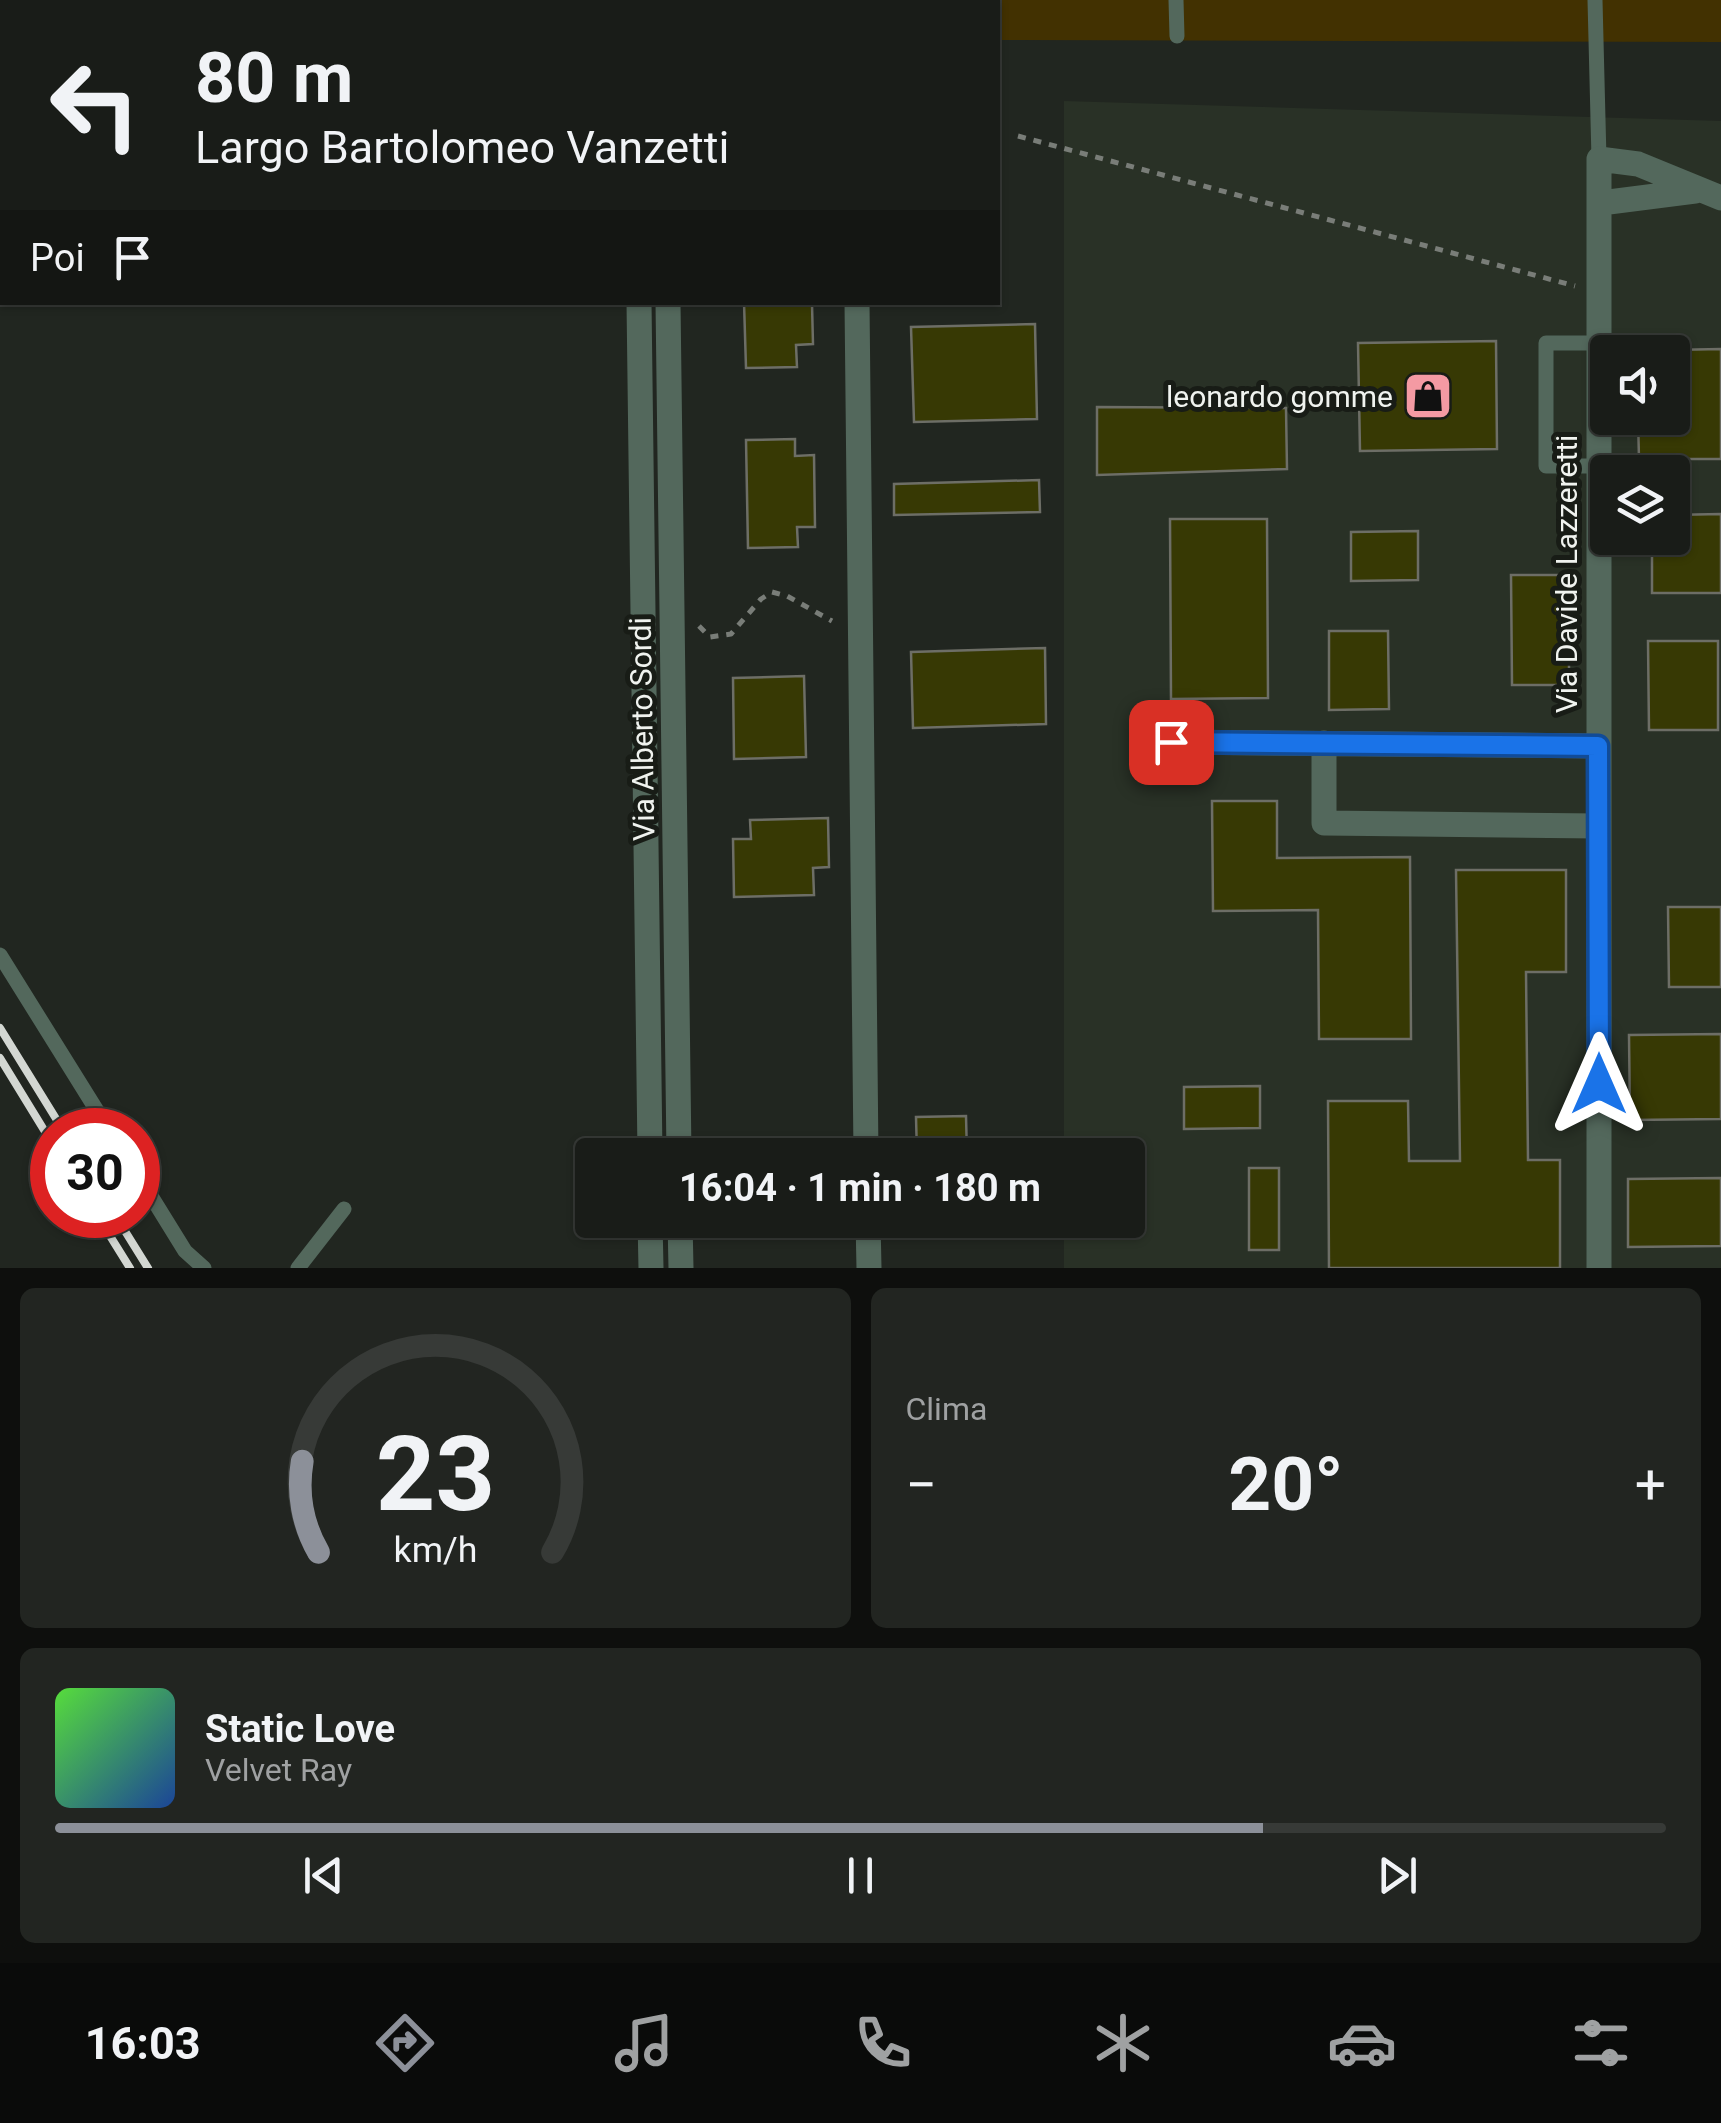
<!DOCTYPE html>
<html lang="it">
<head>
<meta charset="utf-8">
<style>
	:root { --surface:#191c18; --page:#222521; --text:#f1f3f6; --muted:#9fa1a2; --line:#373a37; --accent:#8c9099 }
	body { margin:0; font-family:Roboto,sans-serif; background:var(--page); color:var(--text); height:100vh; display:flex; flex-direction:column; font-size:38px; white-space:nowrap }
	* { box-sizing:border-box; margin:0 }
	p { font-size:32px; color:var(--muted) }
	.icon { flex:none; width:55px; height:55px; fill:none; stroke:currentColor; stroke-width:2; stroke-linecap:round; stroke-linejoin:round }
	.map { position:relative; height:1268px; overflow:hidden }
	.details { display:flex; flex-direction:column; gap:20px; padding:20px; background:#0e0f0d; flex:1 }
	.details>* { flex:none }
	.guide { position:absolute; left:0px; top:0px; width:1000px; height:305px; box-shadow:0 2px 8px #0004,0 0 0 2px var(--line); background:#191c18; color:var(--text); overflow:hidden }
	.tools { position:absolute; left:1590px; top:335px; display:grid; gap:20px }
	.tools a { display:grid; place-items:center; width:100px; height:100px; border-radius:10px; background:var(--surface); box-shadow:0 2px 8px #0004,0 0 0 2px var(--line); font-size:50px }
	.speed { position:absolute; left:30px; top:1108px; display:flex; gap:20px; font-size:50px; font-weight:700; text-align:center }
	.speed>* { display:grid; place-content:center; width:130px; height:130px; border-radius:50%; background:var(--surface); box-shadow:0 2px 8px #0004,0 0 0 2px var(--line); line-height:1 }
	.speed .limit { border:15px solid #d22; background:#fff; color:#111 }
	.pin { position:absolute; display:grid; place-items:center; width:85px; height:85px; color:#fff; margin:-42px; border-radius:20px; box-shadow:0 5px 15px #0006 }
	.me { position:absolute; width:110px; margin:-55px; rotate:0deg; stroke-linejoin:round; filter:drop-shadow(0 0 8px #0008) }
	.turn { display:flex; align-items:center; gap:35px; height:210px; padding:0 30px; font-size:45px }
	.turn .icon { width:130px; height:130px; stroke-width:2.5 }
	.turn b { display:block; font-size:70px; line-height:85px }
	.then { display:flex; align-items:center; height:95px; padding:0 30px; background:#0003; gap:20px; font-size:38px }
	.big { font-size:75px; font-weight:700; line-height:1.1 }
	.details .tile { flex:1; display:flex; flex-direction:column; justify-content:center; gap:15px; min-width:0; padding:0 35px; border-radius:15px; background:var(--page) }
	.details .dial { align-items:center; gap:0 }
	.dial svg { height:260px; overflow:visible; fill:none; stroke:var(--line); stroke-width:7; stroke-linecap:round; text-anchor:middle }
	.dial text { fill:var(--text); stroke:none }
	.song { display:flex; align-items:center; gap:30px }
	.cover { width:120px; height:120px; border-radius:15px; background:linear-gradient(135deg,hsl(110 70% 55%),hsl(220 70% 35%)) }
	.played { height:10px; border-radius:5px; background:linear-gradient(90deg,var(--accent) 75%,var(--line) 75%) }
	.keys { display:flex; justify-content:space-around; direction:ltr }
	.heat { display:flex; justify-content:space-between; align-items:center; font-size:55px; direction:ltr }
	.details .tiles { flex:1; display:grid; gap:20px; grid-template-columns:1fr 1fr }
	.tile:last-child { grid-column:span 2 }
	.trip { position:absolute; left:575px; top:1138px; width:570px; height:100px; border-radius:10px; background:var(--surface); box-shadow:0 2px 8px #0004,0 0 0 2px var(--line); font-weight:700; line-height:100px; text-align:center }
	.tab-bar { display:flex; height:160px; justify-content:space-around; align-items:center; background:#0a0b0a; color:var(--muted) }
	.tab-bar .icon { width:70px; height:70px }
	.tab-bar .active { color:var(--accent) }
	.tab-bar b { font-size:45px; color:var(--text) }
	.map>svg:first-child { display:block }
	.built { fill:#293126; fill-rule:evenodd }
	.green { fill:#423101 }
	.building { fill:#373904; stroke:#6d6e66; stroke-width:2.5 }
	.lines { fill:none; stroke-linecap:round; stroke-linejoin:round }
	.path { stroke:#797d78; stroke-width:5; stroke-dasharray:8 8; stroke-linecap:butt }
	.lane { stroke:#53685c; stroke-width:15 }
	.street { stroke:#53685c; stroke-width:25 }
	.rail { stroke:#d3d7d2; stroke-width:8 }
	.route-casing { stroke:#114b97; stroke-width:25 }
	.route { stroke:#1a73e8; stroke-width:18 }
	.labels { text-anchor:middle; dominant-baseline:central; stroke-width:10; stroke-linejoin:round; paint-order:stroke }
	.poi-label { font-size:30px; fill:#f0f3ef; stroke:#181c16; text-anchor:end }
	.street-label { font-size:30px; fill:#f0f3ef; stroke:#181c16 }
</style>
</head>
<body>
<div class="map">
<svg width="1721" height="1268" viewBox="0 0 1721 1268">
	<rect width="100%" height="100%" fill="#212620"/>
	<path class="built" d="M1064 101 1721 121V1268H1064V1220H1128V1155H1064ZM1608 352H1672V418H1608ZM1608 472H1672V538H1608Z"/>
	<path class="green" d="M687 0H1721V42L998 40V2Z"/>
	<path class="building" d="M744 302 812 304 813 344 796 345 797 367 746 368Z
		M1035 324 1037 419 914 422 911 327Z
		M1496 341 1497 449 1360 451 1358 343Z
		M1721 349V459H1639L1638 418H1672V350Z
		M1097 407 1286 408 1287 469 1097 475Z
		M795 439V456L814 455 815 527H797L798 547 748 548 746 440Z
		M1039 480 1040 512 894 515V484Z
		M1721 514V593H1652V538H1672V515Z
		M1170 519H1267L1268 698 1171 699Z
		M1418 531V580L1351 581V532Z
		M1511 575H1569V685H1512Z
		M1329 631H1388L1389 709 1329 710Z
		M1648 641H1718V730H1649Z
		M1045 648 1046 724 913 728 911 652Z
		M804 676 806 757 734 759 733 678Z
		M1212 801H1277V858L1410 857 1411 1039H1319L1318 910 1213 911Z
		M828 818 829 867 813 868 814 895 734 897 733 839H751L750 820Z
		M1456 870H1566V972H1526L1528 1160H1560V1268H1329L1328 1101H1408L1409 1161H1460Z
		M1668 907H1721V987H1669Z
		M1721 1034V1119L1630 1120 1629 1035Z
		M1260 1086V1128L1184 1129V1087Z
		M966 1116 967 1155H917L916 1117Z
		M1249 1168H1279V1250H1249Z
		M1721 1178V1246L1628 1247V1179Z"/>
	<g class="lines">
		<path class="path" d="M1018 136 1575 286
			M699 626 710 637 731 634 761 599 772 592 787 596 832 621"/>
		<path class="lane" d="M1176 0 1177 36
			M1595 0 1599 159
			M1598 343H1546V466H1598
			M0 955 109 1130
			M138 1175 185 1251 204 1268
			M298 1268 344 1209"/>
		<path class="street" d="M652 0V2
			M616 2 617 0
			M0 117 2 121
			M1601 203 1695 191
			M639 302 650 1155
			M668 302 679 1155
			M857 302 866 1155
			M1171 742 1598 746
			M1324 743V823L1598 826
			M650 1220 651 1268
			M680 1220 681 1268
			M868 1220 869 1268
			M1599 1268V159L1638 164 1721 198"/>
		<path class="rail" d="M0 1028 63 1130
			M0 1058 52 1143
			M97 1215 130 1268
			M115 1215 148 1268"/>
	</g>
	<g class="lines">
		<g class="route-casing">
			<path id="route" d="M1171 742 1598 746 1599 1084"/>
		</g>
		<use href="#route" class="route"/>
	</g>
	<defs>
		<g id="shop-square" transform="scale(2.5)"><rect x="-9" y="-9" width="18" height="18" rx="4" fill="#f49aa3" stroke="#181c16"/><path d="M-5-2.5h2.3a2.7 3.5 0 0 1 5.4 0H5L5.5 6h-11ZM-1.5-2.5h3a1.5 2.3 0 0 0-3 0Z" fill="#111"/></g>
	</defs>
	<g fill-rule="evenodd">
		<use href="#shop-square" x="1428" y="396"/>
	</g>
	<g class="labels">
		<g class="poi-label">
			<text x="1393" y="396">leonardo gomme</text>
		</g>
		<g class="street-label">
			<text transform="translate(1566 574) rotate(-90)">Via Davide Lazzeretti</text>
			<text transform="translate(642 729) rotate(-91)">Via Alberto Sordi</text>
		</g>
	</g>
</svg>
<div class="tools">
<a><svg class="icon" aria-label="sound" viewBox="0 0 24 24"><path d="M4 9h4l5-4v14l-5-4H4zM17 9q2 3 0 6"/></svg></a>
<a><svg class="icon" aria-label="layers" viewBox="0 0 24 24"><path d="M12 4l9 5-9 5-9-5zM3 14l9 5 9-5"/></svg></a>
</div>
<div class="speed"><div class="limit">30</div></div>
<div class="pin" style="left:1171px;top:742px;background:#d93025"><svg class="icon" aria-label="arrive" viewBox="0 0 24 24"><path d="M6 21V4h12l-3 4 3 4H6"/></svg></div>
<svg class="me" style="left:1599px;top:1084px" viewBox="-20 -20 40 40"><path d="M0-17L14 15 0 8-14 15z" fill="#1a73e8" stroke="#fff" stroke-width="4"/></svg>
<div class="trip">16:04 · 1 min · 180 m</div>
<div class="guide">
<div class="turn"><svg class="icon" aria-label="left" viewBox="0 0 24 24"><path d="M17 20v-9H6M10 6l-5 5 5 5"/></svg><div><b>80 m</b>Largo Bartolomeo Vanzetti</div></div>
<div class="then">Poi<svg class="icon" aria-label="arrive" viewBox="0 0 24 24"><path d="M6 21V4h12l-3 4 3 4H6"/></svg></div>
</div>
</div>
<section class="details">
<div class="tiles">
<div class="tile dial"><svg viewBox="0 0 100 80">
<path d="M14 69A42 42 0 1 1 86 69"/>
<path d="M14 69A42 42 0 0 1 9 41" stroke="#8c9099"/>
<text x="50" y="56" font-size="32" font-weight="700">23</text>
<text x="50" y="72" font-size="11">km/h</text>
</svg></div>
<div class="tile"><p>Clima</p>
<div class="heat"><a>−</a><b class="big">20°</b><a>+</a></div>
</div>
<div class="tile">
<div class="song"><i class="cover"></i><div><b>Static Love</b><p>Velvet Ray</p></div></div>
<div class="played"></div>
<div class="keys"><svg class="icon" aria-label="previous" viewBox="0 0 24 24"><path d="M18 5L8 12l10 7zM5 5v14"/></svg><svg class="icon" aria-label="pause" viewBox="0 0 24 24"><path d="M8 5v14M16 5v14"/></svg><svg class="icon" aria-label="next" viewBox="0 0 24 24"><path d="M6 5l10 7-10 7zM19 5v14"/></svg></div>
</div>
</div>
</section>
<nav class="tab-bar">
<b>16:03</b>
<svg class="icon active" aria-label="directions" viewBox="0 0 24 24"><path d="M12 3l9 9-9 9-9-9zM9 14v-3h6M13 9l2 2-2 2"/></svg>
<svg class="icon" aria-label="music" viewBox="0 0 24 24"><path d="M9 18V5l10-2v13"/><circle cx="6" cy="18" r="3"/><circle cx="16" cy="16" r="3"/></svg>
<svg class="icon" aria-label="phone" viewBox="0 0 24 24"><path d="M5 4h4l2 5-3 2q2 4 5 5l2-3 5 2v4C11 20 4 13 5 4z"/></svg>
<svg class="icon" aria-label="climate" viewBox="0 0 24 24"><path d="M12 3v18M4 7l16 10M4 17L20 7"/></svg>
<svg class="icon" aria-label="car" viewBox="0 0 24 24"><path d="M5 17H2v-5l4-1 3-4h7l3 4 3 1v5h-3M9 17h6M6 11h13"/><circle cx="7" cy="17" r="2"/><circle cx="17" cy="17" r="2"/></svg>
<svg class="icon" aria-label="filters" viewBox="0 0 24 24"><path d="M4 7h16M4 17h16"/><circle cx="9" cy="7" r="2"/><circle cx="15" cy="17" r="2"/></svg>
</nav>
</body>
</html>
